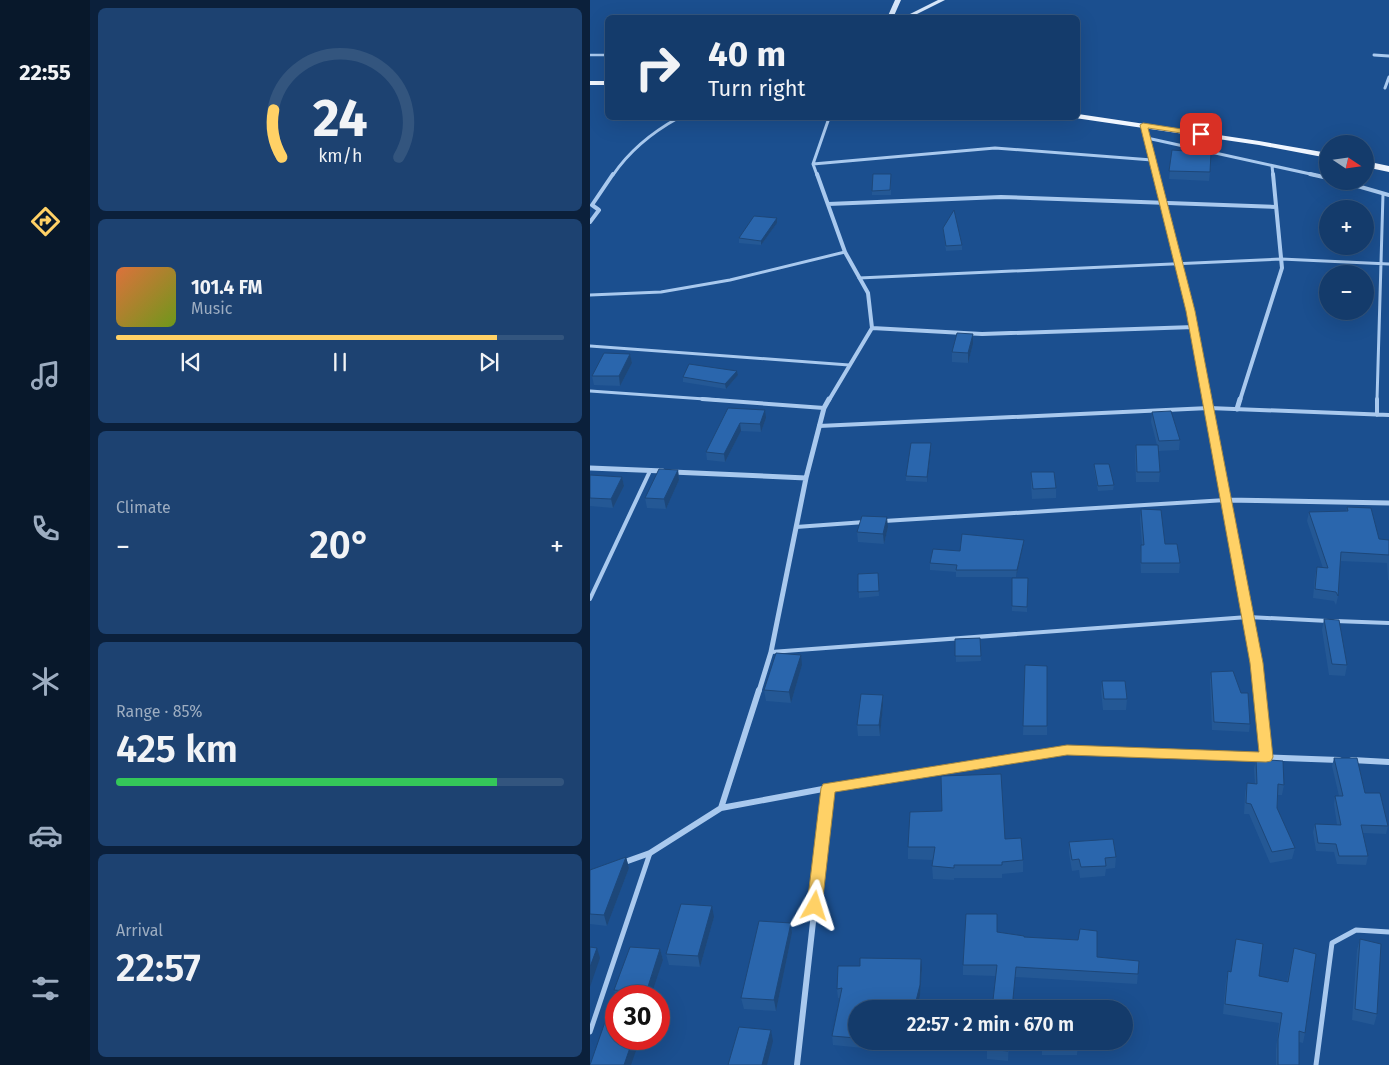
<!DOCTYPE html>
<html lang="en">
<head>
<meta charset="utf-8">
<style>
	:root { --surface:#143b6b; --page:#1d4271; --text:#f1f3f6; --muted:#9dadc1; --line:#33557e; --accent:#ffd166 }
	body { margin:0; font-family:"Fira Sans",sans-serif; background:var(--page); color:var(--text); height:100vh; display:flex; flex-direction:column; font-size:19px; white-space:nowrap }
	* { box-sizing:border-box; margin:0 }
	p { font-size:16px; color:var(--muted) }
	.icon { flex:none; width:28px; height:28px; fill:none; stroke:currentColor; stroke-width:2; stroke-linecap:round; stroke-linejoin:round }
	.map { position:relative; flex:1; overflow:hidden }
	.drawer { display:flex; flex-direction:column; gap:8px; padding:8px; background:#0b203b; width:500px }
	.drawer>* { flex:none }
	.hud { position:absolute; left:15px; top:15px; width:475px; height:105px; border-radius:8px; box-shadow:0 5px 20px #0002,0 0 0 1px var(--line); background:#143b6b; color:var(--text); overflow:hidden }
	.needle { width:32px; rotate:103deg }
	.fabs { position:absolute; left:729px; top:135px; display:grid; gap:10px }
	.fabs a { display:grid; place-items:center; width:55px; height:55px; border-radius:50%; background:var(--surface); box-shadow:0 5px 20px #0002,0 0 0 1px var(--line); font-size:25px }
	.speed { position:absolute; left:15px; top:985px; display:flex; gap:10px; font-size:25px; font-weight:700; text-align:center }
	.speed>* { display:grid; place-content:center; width:65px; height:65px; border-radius:50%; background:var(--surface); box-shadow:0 5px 20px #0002,0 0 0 1px var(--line); line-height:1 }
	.speed .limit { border:8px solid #d22; background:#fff; color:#111 }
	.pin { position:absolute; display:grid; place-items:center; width:42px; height:42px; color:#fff; margin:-21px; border-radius:10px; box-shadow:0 2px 8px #0006 }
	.me { position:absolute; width:55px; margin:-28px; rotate:6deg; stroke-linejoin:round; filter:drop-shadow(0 0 4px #0008) }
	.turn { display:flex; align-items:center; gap:18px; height:105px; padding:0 20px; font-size:22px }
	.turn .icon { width:65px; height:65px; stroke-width:2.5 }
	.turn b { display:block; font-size:35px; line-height:42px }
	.big { font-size:38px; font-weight:600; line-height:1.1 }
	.drawer .card { flex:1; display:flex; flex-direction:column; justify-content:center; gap:8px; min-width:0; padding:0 18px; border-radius:8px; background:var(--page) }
	.drawer .dial { align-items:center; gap:0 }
	.dial svg { height:130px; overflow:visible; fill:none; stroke:var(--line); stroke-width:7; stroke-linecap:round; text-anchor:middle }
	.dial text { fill:var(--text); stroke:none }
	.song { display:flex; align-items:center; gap:15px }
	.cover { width:60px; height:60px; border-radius:8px; background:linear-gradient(135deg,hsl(20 70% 55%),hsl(80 70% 35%)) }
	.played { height:5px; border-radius:2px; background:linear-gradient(90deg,var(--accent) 85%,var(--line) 85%) }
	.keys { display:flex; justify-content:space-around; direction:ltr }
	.heat { display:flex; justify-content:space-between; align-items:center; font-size:28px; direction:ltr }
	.charge { height:8px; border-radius:4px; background:linear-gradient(90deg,#34c759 85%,var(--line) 0) }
	.trip { position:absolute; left:258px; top:1000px; width:285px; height:50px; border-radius:25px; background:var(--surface); box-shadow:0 5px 20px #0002,0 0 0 1px var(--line); font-weight:600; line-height:50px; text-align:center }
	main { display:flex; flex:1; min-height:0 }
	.menu { display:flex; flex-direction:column; width:90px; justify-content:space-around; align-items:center; background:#08182b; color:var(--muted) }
	.menu .icon { width:35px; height:35px }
	.menu .current { color:var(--accent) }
	.menu b { font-size:22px; color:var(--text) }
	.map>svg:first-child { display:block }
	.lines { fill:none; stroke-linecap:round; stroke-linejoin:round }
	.lane-far3 { stroke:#a9c9ee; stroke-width:2.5 }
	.lane-far2 { stroke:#a9c9ee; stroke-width:3 }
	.lane-far1 { stroke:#a9c9ee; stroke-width:4 }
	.lane { stroke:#a9c9ee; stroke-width:5 }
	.street-far3 { stroke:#a9c9ee; stroke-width:3 }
	.street-far2 { stroke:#a9c9ee; stroke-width:4 }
	.street-far1 { stroke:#a9c9ee; stroke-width:5 }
	.street { stroke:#a9c9ee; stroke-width:6 }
	.secondary { fill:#d6e6fa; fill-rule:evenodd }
	.primary { fill:#f0f6ff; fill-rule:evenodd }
	.wall { fill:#245895 }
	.shaded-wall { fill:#1d4779 }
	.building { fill:#2a66ad; stroke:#1d4779 }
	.route { fill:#ffd166; stroke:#a68842 }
</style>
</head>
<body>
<main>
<nav class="menu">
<b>22:55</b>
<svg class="icon current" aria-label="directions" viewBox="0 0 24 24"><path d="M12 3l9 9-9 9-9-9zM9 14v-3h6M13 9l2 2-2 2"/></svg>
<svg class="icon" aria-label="music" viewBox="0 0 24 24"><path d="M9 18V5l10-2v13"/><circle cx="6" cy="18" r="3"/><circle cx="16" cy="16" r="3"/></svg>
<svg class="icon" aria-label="phone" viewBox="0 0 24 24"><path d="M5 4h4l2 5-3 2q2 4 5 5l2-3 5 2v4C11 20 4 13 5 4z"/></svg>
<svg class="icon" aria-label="climate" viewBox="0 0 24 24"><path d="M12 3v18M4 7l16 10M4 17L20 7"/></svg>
<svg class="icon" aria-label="car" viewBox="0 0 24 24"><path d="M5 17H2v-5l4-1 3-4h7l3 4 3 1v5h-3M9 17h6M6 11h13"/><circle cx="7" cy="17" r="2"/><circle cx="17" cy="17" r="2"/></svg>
<svg class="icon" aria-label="filters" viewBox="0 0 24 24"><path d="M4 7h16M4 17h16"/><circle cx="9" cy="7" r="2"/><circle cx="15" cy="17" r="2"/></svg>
</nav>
<section class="drawer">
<div class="card dial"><svg viewBox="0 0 100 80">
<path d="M14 69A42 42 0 1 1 86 69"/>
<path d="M14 69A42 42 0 0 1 9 40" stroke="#ffd166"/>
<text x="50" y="56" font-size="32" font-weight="700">24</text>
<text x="50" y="72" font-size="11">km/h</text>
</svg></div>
<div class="card">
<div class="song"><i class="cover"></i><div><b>101.4 FM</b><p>Music</p></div></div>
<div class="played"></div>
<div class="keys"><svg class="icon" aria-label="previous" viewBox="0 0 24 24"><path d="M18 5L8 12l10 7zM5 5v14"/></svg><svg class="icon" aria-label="pause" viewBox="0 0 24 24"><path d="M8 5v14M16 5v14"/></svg><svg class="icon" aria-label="next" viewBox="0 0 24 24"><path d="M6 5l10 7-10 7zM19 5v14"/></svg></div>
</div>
<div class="card"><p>Climate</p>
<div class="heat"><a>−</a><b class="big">20°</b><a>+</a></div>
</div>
<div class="card"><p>Range · 85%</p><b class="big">425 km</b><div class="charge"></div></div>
<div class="card"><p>Arrival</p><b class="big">22:57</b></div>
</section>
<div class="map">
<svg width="799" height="1065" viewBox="0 0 799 1065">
	<rect width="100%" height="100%" fill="#1b4f8f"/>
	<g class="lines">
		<path class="lane-far3" d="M0 55H18"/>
		<path class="lane-far2" d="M269 278 691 259 799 264
			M0 295 71 292 140 280 255 252
			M0 346 259 365
			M0 391 129 400
			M787 400 793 194"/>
		<path class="lane-far1" d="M112 399 234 408
			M787 415V399
			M229 426 619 408 799 415
			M294 521 636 500
			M206 527 275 522
			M0 599 60 471
			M745 621 799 623
			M181 652 658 617 738 621"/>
		<path class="lane" d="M0 1032 60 853
			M726 1065 742 943 766 930 799 932"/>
		<path class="street-far3" d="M784 55 799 56
			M795 88 799 77
			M553 125 566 175
			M557 138 725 175
			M223 164 405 148 562 160
			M682 166 683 175
			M23 175C40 150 61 133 88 118
			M227 175 223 164 239 118"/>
		<path class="street-far2" d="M227 174 255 252 278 293 282 328 239 400
			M566 174 601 311 618 400
			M720 174 738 178
			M750 181 799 195
			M238 204 411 197 686 207
			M0 222 9 210 2 205 23 174
			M282 328 392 334 604 327
			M650 400 692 268 683 174"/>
		<path class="street-far1" d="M617 399 666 663 669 691
			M647 409 650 399
			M0 468 73 471
			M82 472 216 478
			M636 500 799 503
			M169 691 181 652 216 478 234 408 239 399"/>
		<path class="street" d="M669 690 676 757
			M762 760 799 762
			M131 808 169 690
			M32 863 60 853 131 808 238 788 477 750 749 760
			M207 1065 238 788"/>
		<path class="secondary" d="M305 0H311L303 18H297Z
			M348 0H355L319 18H312Z"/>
		<path class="primary" d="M0 81H18V85H0Z
			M488 114 669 141 738 153V158L669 145 485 118H488Z
			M775 161 799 166V172L775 167Z"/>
	</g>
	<path class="wall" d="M582 150 620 172 619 181 579 179Z
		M301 174V195H282V191Z
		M187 223 171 245 149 243V238Z
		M353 228 372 245V250L356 251Z
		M383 334V344L378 363 362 362V352Z
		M40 354 42 363 30 386 4 385 2 376Z
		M147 371 148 375 136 389 93 382V377Z
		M562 412 590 440 589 450 569 451 568 449 570 472 569 482H546L545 455 546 445H567L561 422Z
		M134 418H176L171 432 151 431 135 462 117 460 116 452Z
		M341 443 337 482 316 481V476Z
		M504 464 524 485 523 490 508 491 504 469Z
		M88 470 89 480 76 509 57 508 55 498Z
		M441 472 466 488V498L442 499 441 483Z
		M0 475 32 477 34 486 23 508 0 506Z
		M757 507 789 539 799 540V580H798L797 563 750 561 748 596 746 605 744 601 723 598 725 576 727 567 733 568 717 521 719 512 756 511Z
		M551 509 575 544 590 563 589 573H551L550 555 551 545H552L550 519Z
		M298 527 294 544 268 542 267 532Z
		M433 547 426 577H366V572L340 570V563L370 551Z
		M288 573 289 596 269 598 268 574Z
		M422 578H438L437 612 422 611Z
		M734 619 757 665 755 676 739 675 732 630Z
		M390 638 391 661 366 662 365 639Z
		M212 665 201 703 176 701 174 690Z
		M435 665 457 666V735H433Z
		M621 672 660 724 659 732 622 730 620 681Z
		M512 681 537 699 536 710H513L511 691Z
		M293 705 290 736H268L267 725Z
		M744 758 775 793 798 826 796 834 773 833 778 856 776 865 747 864 744 852 726 851 723 832 725 824 747 825 744 804 745 796H749L742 766Z
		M666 759 694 785 692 795H688L687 808 705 848 702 859 680 863 659 814H654L655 794 657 783 665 784 664 769Z
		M415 839 433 860V872L412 874V878H364V880L343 879 342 866 343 860 318 859V847Z
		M479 842 526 857 525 868 516 869 515 876 490 878 489 870 482 871 479 853Z
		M36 857 39 868 17 926 0 924V870Z
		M124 917 110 967 79 965 76 954Z
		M201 923 202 933 186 1011 154 1009 151 998Z
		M434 937 507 957 549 961 547 984 425 977 405 976 373 975V965Z
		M646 939 669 976 697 981 704 948 715 1033 713 1043 709 1042V1065H686V1049L689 1023 633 1014 636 981 638 971 641 972Z
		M770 939 787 1014 784 1025 762 1020 767 950Z
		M70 949 73 960 61 996H26L24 990Z
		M332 968 330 995 266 1009V1041H320L318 1049 294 1044 293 1050 243 1045 242 1036 250 998H248L247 989Z
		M419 1041 418 1061 397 1059V1049Z
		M452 1041H488L487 1055H452Z"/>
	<path class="shaded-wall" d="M187 218V223L171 245V241Z
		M383 334V344L378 363V353Z
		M40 354 42 363 30 386 29 376Z
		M147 371 148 375 136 389 135 384Z
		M175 410 176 418 171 432 170 424Z
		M150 423 151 431 135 462 134 454Z
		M341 443V448L337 482V477Z
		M88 470 89 480 76 509 74 499Z
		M32 477 34 486 23 508 21 499Z
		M297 517 298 527 294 544 293 534Z
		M434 540 433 547 426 577 427 570Z
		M211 655 212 665 201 703 199 692Z
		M293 695V705L290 736 289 725Z
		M36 857 39 868 17 926 14 915Z
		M122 906 124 917 110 967 108 956Z
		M201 923 202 933 186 1011 184 1000Z
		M7 948 10 958 0 987V967Z
		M70 949 73 960 61 996H57L56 993Z
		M331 959 332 968 330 995 327 1009H324Z
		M181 1030 183 1041 177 1065H172Z
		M43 1039H50L41 1065H34Z
		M293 1041H294L293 1050Z
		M317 1041H320L318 1049Z"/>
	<path class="building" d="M582 150 621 153 620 172 579 171Z
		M283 174H301L300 190 282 191Z
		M364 210 372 245 356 246 353 228Z
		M164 216 187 218 171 241 149 238Z
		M367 333 383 334 378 353 362 352Z
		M14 353 40 354 29 376H2Z
		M99 364 147 371 135 384 93 377Z
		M138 408 175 410 170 424 150 423 134 454 116 452Z
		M581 411 590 440 569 441 562 412Z
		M321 443H341L337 477 316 476Z
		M546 445H568L570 472H547Z
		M504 464H519L524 485 508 486Z
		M69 469 88 470 74 499 55 498Z
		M441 472H464L466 488 443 489Z
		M0 475 32 477 21 499 0 498Z
		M757 507 781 508 789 539 799 540V555L751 552 748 596 746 592 725 589 727 567 738 568 719 512 758 511Z
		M551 509 571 510 575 544H587L590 563H551V545H554Z
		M272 516 297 517 293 534 267 532Z
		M372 534 434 540 427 570H366L367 565 340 563 343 549 370 551Z
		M288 573 289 591 268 592V574Z
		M422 578H438L437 607 422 606Z
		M734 619 749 620 757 665 742 664Z
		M390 638 391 656H365V639Z
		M186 653 211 655 199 692 174 690Z
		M435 665 457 666V726H433Z
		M643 671 651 693H658L660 724 624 722 621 672Z
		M512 681H535L537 699H514Z
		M271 694 293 695 289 725H267Z
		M744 758H767L775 793H790L798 826 771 825 778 856H749L746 844 728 843 725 824 751 825 745 796H753Z
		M666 759 693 761 694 785 688 784 687 808 705 848 682 852 661 804 656 803 657 783 667 784Z
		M411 774 415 839 431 838 433 860 412 862V865H364V868L342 866 345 847H318L320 812 352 811 351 776Z
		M523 839 526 857 515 858 516 866 491 867 489 859 482 860 479 842Z
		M36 857 14 915 0 914V870Z
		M91 904 122 906 108 956 76 954Z
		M376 914H407V932L434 936V937L488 940 490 929 507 931V957L549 961 548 974 426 967 422 1009H402L407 965H373Z
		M169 921 201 923 184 1000 151 998Z
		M646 939 673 944 669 976 698 982 704 948 726 954 715 1033 709 1031V1065H688V1039L692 1013 635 1004 638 971 641 972Z
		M770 939 791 944 787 1014 765 1009Z
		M0 947 7 948 0 967Z
		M40 947 70 949 56 993 24 990Z
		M270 958 331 959 330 985 324 1009H266V1038L242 1036 252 988 247 989 248 966H270Z
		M16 1019 26 1021V1039H43L34 1065H0Z
		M149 1027 181 1030 172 1065H138Z
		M398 1041H419L418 1051 397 1049Z
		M453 1041H488V1045L453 1044Z"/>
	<path class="route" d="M553 123 611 132 615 134 611 136 558 128 605 311 673 663 683 757 681 761 676 762 477 755 245 792 232 906 230 911 225 913 219 911 217 906 231 788 233 784 477 745 669 752 660 663 596 311 550 125Z"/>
</svg>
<div class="fabs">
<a><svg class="needle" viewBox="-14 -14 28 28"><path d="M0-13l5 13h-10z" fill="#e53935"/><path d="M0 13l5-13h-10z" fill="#9dadc1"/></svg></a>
<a>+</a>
<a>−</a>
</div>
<div class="speed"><div class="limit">30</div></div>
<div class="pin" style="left:611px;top:134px;background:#d93025"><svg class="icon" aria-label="arrive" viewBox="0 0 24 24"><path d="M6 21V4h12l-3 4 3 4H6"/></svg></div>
<svg class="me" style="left:225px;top:906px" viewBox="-20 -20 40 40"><path d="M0-17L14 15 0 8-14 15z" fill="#ffd166" stroke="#fff" stroke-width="4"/></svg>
<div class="trip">22:57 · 2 min · 670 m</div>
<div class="hud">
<div class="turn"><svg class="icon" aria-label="right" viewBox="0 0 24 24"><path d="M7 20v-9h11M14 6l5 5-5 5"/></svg><div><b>40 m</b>Turn right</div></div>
</div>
</div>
</main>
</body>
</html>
